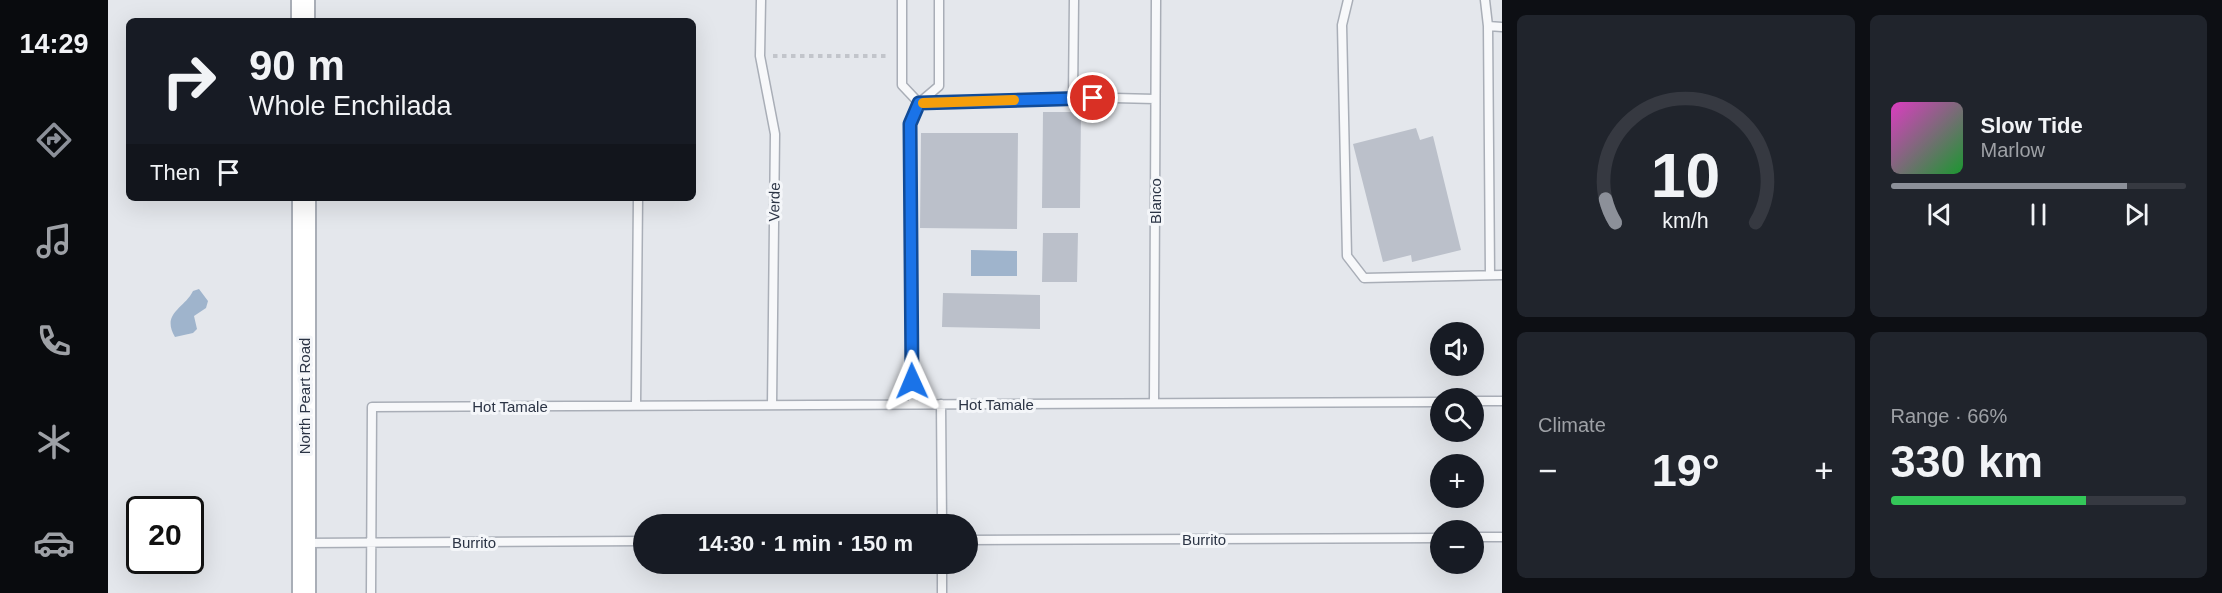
<!DOCTYPE html>
<html lang="en">
<head>
<meta charset="utf-8">
<style>
	:root { --surface:#171b24; --page:#20242c; --text:#f1f3f6; --muted:#9ea1a6; --line:#363941; --accent:#8c9099 }
	body { margin:0; font-family:Helvetica,sans-serif; background:var(--page); color:var(--text); height:100vh; display:flex; flex-direction:column; font-size:22px; white-space:nowrap }
	* { box-sizing:border-box; margin:0 }
	p { font-size:20px; color:var(--muted) }
	.icon { flex:none; width:33px; height:33px; fill:none; stroke:currentColor; stroke-width:2; stroke-linecap:round; stroke-linejoin:round }
	.map { position:relative; flex:1; overflow:hidden }
	.details { display:flex; flex-direction:column; gap:15px; padding:15px; background:#0d0f14; width:720px }
	.details>* { flex:none }
	.banner { position:absolute; left:18px; top:18px; width:570px; height:183px; border-radius:9px; box-shadow:0 6px 24px #0002; background:#171b24; color:var(--text); overflow:hidden }
	.controls { position:absolute; left:1322px; top:322px; display:grid; gap:12px }
	.controls a { display:grid; place-items:center; width:54px; height:54px; border-radius:50%; background:var(--surface); box-shadow:0 6px 24px #0002; font-size:30px }
	.speed { position:absolute; left:18px; top:496px; display:flex; gap:12px; font-size:30px; font-weight:700; text-align:center }
	.speed>* { display:grid; place-content:center; width:78px; height:78px; border-radius:50%; background:var(--surface); box-shadow:0 6px 24px #0002; line-height:1 }
	.speed .limit { border:3px solid #111; border-radius:9px; background:#fff; color:#111 }
	.pin { position:absolute; display:grid; place-items:center; width:51px; height:51px; color:#fff; margin:-26px; border:3px solid #fff; border-radius:50%; box-shadow:0 2px 6px #0007 }
	.me { position:absolute; width:66px; margin:-33px; rotate:359deg; stroke-linejoin:round; filter:drop-shadow(0 0 4px #0008) }
	.turn { display:flex; align-items:center; gap:21px; height:126px; padding:0 24px; font-size:27px }
	.turn .icon { width:78px; height:78px; stroke-width:2.5 }
	.turn b { display:block; font-size:42px; line-height:51px }
	.then { display:flex; align-items:center; height:57px; padding:0 24px; background:#0003; gap:12px; font-size:22px }
	.big { font-size:45px; font-weight:700; line-height:1.1 }
	.details .tile { flex:1; display:flex; flex-direction:column; justify-content:center; gap:9px; min-width:0; padding:0 21px; border-radius:9px; background:var(--page) }
	.details .dial { align-items:center; gap:0 }
	.dial svg { height:156px; overflow:visible; fill:none; stroke:var(--line); stroke-width:7; stroke-linecap:round; text-anchor:middle }
	.dial text { fill:var(--text); stroke:none }
	.song { display:flex; align-items:center; gap:18px }
	.cover { width:72px; height:72px; border-radius:9px; background:linear-gradient(135deg,hsl(310 70% 55%),hsl(130 70% 35%)) }
	.played { height:6px; border-radius:3px; background:linear-gradient(90deg,var(--accent) 80%,var(--line) 80%) }
	.keys { display:flex; justify-content:space-around; direction:ltr }
	.heat { display:flex; justify-content:space-between; align-items:center; font-size:33px; direction:ltr }
	.charge { height:9px; border-radius:4px; background:linear-gradient(90deg,#34c759 66%,var(--line) 0) }
	.details .tiles { flex:1; display:grid; gap:15px; grid-template-columns:repeat(2,1fr) }
	.trip { position:absolute; left:525px; top:514px; width:345px; height:60px; border-radius:30px; background:var(--surface); box-shadow:0 6px 24px #0002; font-weight:700; line-height:60px; text-align:center }
	main { display:flex; flex:1; min-height:0 }
	.tabs { display:flex; flex-direction:column; width:108px; justify-content:space-around; align-items:center; background:#090b0e; color:var(--muted) }
	.tabs .icon { width:42px; height:42px }
	.tabs .current { color:var(--accent) }
	.tabs b { font-size:27px; color:var(--text) }
	.map>svg:first-child { display:block }
	.water { fill:#9fb4cc }
	.building { fill:#bbc0ca }
	.lines { fill:none; stroke-linecap:round; stroke-linejoin:round }
	.lane-casing { stroke:#a9aeb7; stroke-width:11 }
	.secondary-casing { stroke:#a9aeb7; stroke-width:26 }
	.path { stroke:#c2c5cb; stroke-width:4; stroke-dasharray:4.5 4.5; stroke-linecap:butt }
	.lane { stroke:#f7f8fa; stroke-width:8 }
	.secondary { stroke:#fff; stroke-width:22 }
	.route-casing { stroke:#114b97; stroke-width:15 }
	.route { stroke:#1a73e8; stroke-width:10 }
	.slow { stroke:#f59e0b; stroke-width:10 }
	.labels { text-anchor:middle; dominant-baseline:central; stroke-width:6; stroke-linejoin:round; paint-order:stroke }
	.street-label { font-size:15px; fill:#2b3445; stroke:#f4f6f9 }
</style>
</head>
<body>
<main>
<nav class="tabs">
<b>14:29</b>
<svg class="icon current" aria-label="directions" viewBox="0 0 24 24"><path d="M12 3l9 9-9 9-9-9zM9 14v-3h6M13 9l2 2-2 2"/></svg>
<svg class="icon" aria-label="music" viewBox="0 0 24 24"><path d="M9 18V5l10-2v13"/><circle cx="6" cy="18" r="3"/><circle cx="16" cy="16" r="3"/></svg>
<svg class="icon" aria-label="phone" viewBox="0 0 24 24"><path d="M5 4h4l2 5-3 2q2 4 5 5l2-3 5 2v4C11 20 4 13 5 4z"/></svg>
<svg class="icon" aria-label="climate" viewBox="0 0 24 24"><path d="M12 3v18M4 7l16 10M4 17L20 7"/></svg>
<svg class="icon" aria-label="car" viewBox="0 0 24 24"><path d="M5 17H2v-5l4-1 3-4h7l3 4 3 1v5h-3M9 17h6M6 11h13"/><circle cx="7" cy="17" r="2"/><circle cx="17" cy="17" r="2"/></svg>
</nav>
<div class="map">
<svg width="1394" height="593" viewBox="0 0 1394 593">
	<rect width="100%" height="100%" fill="#e4e7ec"/>
	<path class="water" d="M863 250 909 251V276H863Z
		M91 289 100 301 98 308 86 316 89 329 85 333 67 337C53 313 76 309 85 291Z"/>
	<path class="building" d="M935 112H973L972 208H934Z
		M1308 128 1312 140 1325 136 1353 250 1304 262 1303 255 1275 262 1245 144Z
		M813 133H910L909 229 812 228Z
		M935 233H970L969 282H934Z
		M835 293 932 295V329L834 327Z"/>
	<g class="lines">
		<g class="lane-casing">
			<path id="lane" d="M653 0 652 56 667 134 664 405
				M794 0V85L811 103
				M1240 0 1234 25 1239 256 1256 278 1394 275
				M1377 0 1380 26 1382 275
				M1380 26 1394 27
				M965 97 966 0
				M811 103 965 97 1047 99
				M1365 401H1394
				M1046 403 1048 0
				M805 404 802 124 811 103 831 86V0
				M833 404 834 525
				M528 405 530 198
				M1365 537H1394
				M860 540 1332 538
				M197 543 536 541
				M834 564V593
				M263 593 264 407 1332 402"/>
		</g>
		<g class="secondary-casing">
			<path id="secondary" d="M195 0V21
				M196 198V593"/>
		</g>
		<path class="path" d="M665 56H780"/>
		<use href="#lane" class="lane"/>
		<use href="#secondary" class="secondary"/>
	</g>
	<g class="lines">
		<g class="route-casing">
			<path id="route" d="M804 381 802 124 811 103 985 98"/>
		</g>
		<use href="#route" class="route"/>
		<path class="slow" d="M815 103 906 100"/>
	</g>
	<g class="labels">
		<g class="street-label">
			<text transform="translate(1047 201) rotate(-90)">Blanco</text>
			<text transform="translate(666 202) rotate(-89)">Verde</text>
			<text transform="translate(196 396) rotate(-90)">North Peart Road</text>
			<text x="888" y="404">Hot Tamale</text>
			<text x="402" y="406">Hot Tamale</text>
			<text x="1096" y="539">Burrito</text>
			<text x="366" y="542">Burrito</text>
		</g>
	</g>
</svg>
<div class="controls">
<a><svg class="icon" aria-label="sound" viewBox="0 0 24 24"><path d="M4 9h4l5-4v14l-5-4H4zM17 9q2 3 0 6"/></svg></a>
<a><svg class="icon" aria-label="search" viewBox="0 0 24 24"><circle cx="10" cy="10" r="6"/><path d="M15 15l6 6"/></svg></a>
<a>+</a>
<a>−</a>
</div>
<div class="speed"><div class="limit">20</div></div>
<div class="pin" style="left:985px;top:98px;background:#d93025"><svg class="icon" aria-label="arrive" viewBox="0 0 24 24"><path d="M6 21V4h12l-3 4 3 4H6"/></svg></div>
<svg class="me" style="left:804px;top:381px" viewBox="-20 -20 40 40"><path d="M0-17L14 15 0 8-14 15z" fill="#1a73e8" stroke="#fff" stroke-width="4"/></svg>
<div class="trip">14:30 · 1 min · 150 m</div>
<div class="banner">
<div class="turn"><svg class="icon" aria-label="right" viewBox="0 0 24 24"><path d="M7 20v-9h11M14 6l5 5-5 5"/></svg><div><b>90 m</b>Whole Enchilada</div></div>
<div class="then">Then<svg class="icon" aria-label="arrive" viewBox="0 0 24 24"><path d="M6 21V4h12l-3 4 3 4H6"/></svg></div>
</div>
</div>
<section class="details">
<div class="tiles">
<div class="tile dial"><svg viewBox="0 0 100 80">
<path d="M14 69A42 42 0 1 1 86 69"/>
<path d="M14 69A42 42 0 0 1 9 57" stroke="#8c9099"/>
<text x="50" y="56" font-size="32" font-weight="700">10</text>
<text x="50" y="72" font-size="11">km/h</text>
</svg></div>
<div class="tile">
<div class="song"><i class="cover"></i><div><b>Slow Tide</b><p>Marlow</p></div></div>
<div class="played"></div>
<div class="keys"><svg class="icon" aria-label="previous" viewBox="0 0 24 24"><path d="M18 5L8 12l10 7zM5 5v14"/></svg><svg class="icon" aria-label="pause" viewBox="0 0 24 24"><path d="M8 5v14M16 5v14"/></svg><svg class="icon" aria-label="next" viewBox="0 0 24 24"><path d="M6 5l10 7-10 7zM19 5v14"/></svg></div>
</div>
<div class="tile"><p>Climate</p>
<div class="heat"><a>−</a><b class="big">19°</b><a>+</a></div>
</div>
<div class="tile"><p>Range · 66%</p><b class="big">330 km</b><div class="charge"></div></div>
</div>
</section>
</main>
</body>
</html>
